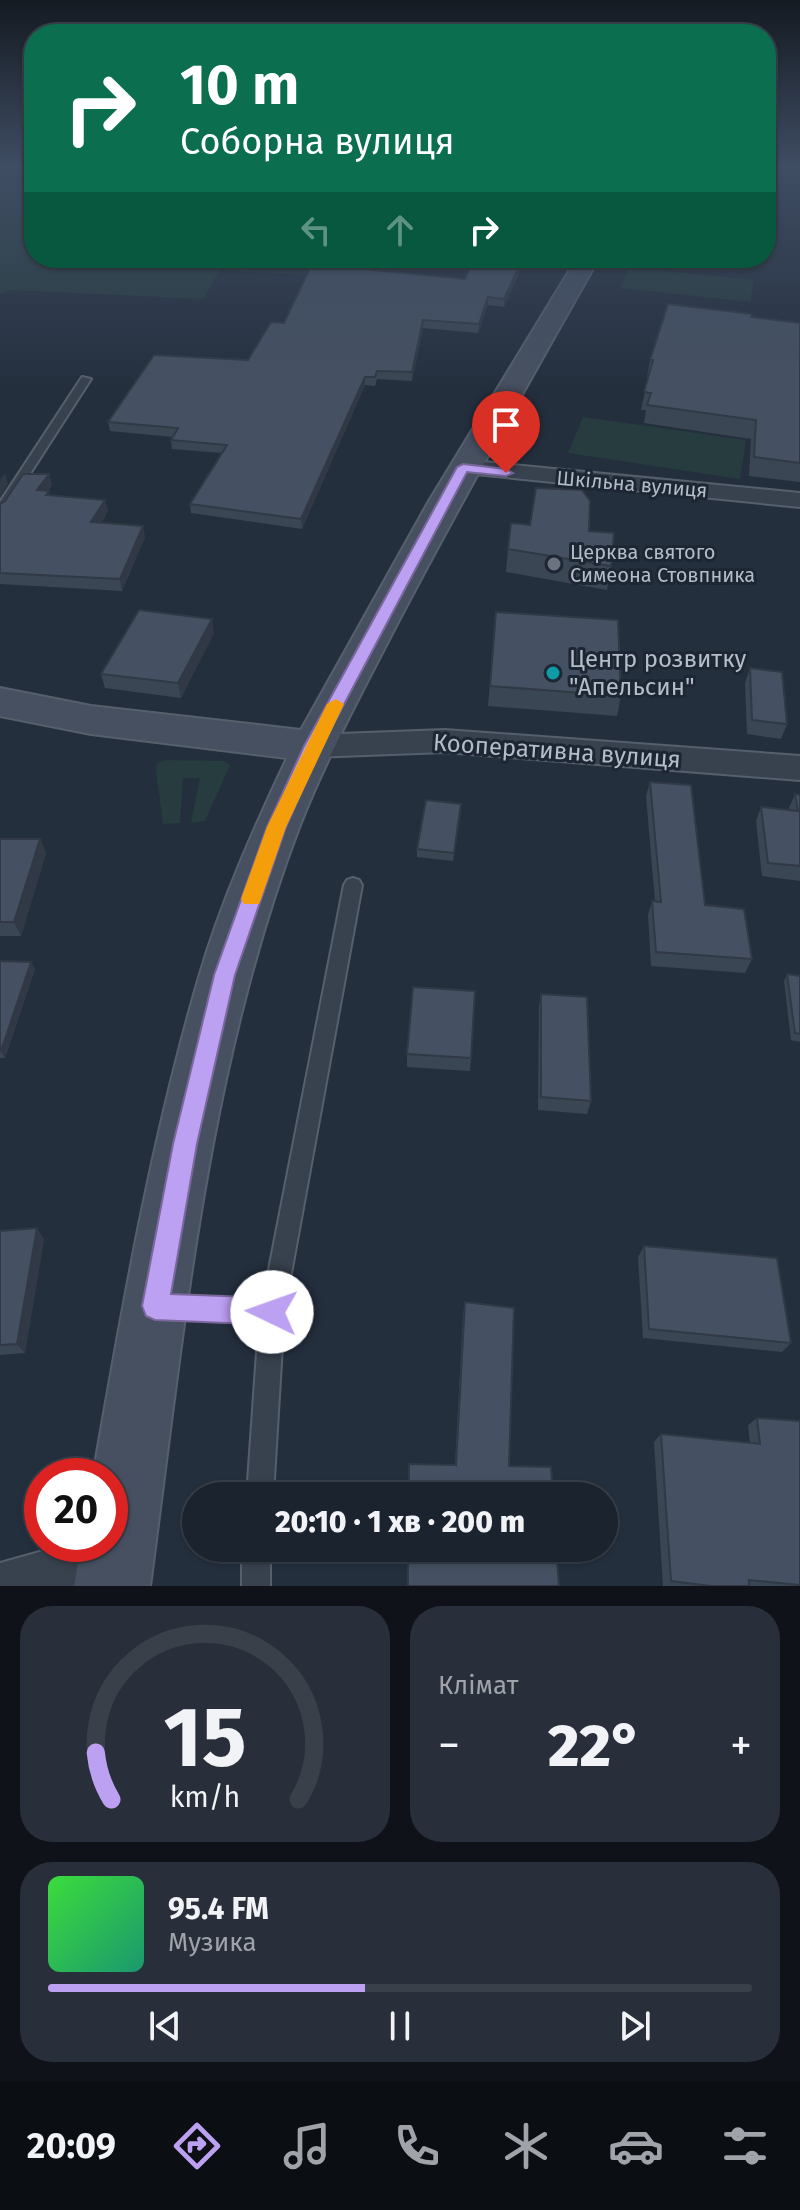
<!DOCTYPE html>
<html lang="uk">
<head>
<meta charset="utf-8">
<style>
	:root { --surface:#1b232e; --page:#282f3a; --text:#f1f3f6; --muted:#a0a4aa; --line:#39404a; --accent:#bca0f2 }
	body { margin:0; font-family:"Fira Sans",sans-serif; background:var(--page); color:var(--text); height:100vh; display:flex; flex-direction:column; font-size:30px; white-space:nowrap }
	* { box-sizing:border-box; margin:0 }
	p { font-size:26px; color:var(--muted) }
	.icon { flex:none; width:44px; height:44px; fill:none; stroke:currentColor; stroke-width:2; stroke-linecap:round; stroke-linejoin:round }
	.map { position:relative; height:1586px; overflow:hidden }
	.sheet { display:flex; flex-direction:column; gap:20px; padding:20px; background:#0f1319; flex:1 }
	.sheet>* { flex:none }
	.top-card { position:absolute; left:24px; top:24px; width:752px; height:244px; border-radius:32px; box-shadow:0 2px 6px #0004,0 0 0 2px var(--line); background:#0b6e4f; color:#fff; overflow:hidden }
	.speed { position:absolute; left:24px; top:1458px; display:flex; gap:16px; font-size:40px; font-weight:700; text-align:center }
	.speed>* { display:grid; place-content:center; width:104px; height:104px; border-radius:50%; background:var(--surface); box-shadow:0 2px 6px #0004,0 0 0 2px var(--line); line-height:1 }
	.speed .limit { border:12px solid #d22; background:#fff; color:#111 }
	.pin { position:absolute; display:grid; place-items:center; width:68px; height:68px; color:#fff; margin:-82px -34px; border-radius:50% 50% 50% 0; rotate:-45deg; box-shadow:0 0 8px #0007 }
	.pin .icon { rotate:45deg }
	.me { position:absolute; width:88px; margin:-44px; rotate:273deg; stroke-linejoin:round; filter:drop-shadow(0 0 6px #0008) }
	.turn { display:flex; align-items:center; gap:28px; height:168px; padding:0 24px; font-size:36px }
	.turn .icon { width:104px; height:104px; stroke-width:2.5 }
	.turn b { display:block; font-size:56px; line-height:68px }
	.lanes { display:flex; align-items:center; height:76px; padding:0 24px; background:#0003; justify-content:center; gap:40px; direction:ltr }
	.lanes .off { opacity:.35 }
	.big { font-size:60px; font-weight:800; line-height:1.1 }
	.sheet .card { flex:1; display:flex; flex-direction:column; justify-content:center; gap:12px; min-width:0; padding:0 28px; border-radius:32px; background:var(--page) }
	.sheet .dial { align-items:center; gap:0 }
	.dial svg { height:208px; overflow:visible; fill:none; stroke:var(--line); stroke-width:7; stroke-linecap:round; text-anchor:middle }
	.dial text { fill:var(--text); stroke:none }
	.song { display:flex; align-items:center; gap:24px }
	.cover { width:96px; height:96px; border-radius:12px; background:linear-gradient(135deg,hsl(120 70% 55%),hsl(160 70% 35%)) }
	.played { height:8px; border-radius:4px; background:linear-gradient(90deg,var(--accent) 45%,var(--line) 45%) }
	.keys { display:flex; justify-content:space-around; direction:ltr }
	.heat { display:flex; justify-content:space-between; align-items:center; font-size:44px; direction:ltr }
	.sheet .tiles { flex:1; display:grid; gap:20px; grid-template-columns:1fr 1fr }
	.card:last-child { grid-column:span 2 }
	.trip { position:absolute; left:182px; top:1482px; width:436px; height:80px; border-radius:40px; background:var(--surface); box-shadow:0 2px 6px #0004,0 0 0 2px var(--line); font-weight:800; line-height:80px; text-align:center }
	.tab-bar { display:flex; height:128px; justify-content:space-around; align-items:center; background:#0b0e12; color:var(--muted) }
	.tab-bar .icon { width:56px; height:56px }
	.tab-bar .active { color:var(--accent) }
	.tab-bar b { font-size:36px; color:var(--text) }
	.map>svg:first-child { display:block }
	.green { fill:#263c3f }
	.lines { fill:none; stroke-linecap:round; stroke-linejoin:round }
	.lane-casing { stroke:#565f6c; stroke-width:4 }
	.street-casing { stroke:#565f6c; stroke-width:4 }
	.secondary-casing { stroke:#565f6c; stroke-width:4 }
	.lane { fill:#38414e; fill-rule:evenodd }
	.street { fill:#38414e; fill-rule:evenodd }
	.secondary { fill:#465061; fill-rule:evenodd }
	.wall { fill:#3b4654 }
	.shaded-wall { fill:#303945 }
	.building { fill:#455162; stroke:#303945; stroke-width:2 }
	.route { fill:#bca0f2; stroke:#7a689d; stroke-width:2 }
	.slow { fill:#f59e0b }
	.worship-dot { fill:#6b7280; stroke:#1d2633; stroke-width:3 }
	.culture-dot { fill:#0f9aa8; stroke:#1d2633; stroke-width:3 }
	.labels { text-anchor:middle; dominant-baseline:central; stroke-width:6; stroke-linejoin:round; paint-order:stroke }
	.far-street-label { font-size:20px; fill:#b4bcc9; stroke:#1d2633 }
	.far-poi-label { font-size:20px; fill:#b4bcc9; stroke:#1d2633; text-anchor:start }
	.poi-label { font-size:24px; fill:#b4bcc9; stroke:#1d2633; text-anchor:start }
	.street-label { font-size:24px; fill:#b4bcc9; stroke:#1d2633 }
</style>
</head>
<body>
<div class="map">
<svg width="800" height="1586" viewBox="0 0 800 1586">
	<rect width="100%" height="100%" fill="#242f3e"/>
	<path class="green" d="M0 165H34V258H315L305 275 220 270 203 299 11 290 0 294Z
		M629 267 754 280 750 302 621 288Z
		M583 417 746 440 740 479 568 453Z
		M165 760 224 761 230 765 205 821 191 823 200 778H183L180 823 163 824 156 770 157 764Z"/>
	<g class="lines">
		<g class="lane-casing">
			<path id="lane" d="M82 377 91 379 6 511 0 515V502Z
				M353 878 359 880 362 885 284 1312 273 1496H247L259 1323 167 1319 159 1315 155 1307 159 1299 167 1295 263 1300 344 885 347 880Z
				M242 1548H270V1586H242Z"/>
		</g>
		<g class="street-casing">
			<path id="street" d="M463 460 800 493V507L455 472 451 467 455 462Z
				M445 730 800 756V780L445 752 313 757 301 754 297 746 301 738 313 735Z
				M116 1532 136 1541 145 1561 136 1581 125 1586H0V1563L68 1544H110V1534Z"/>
		</g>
		<g class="secondary-casing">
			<path id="secondary" d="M577 258H599C530 380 461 502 396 626 362 692 327 757 300 825 207 1067 184 1331 150 1586H74L81 1544H110V1476H93C122 1309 151 1141 199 977 221 902 254 828 287 758L91 734 0 716V688L91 706 301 730 429 501Z"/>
		</g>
		<use href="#lane" class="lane"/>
		<use href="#street" class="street"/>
		<use href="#secondary" class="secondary"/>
	</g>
	<path class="wall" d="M526 258 504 307 488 305 478 333 423 328 412 381 377 379 375 386 365 385 302 529 191 513 190 504 222 453 172 449 171 440 173 437 110 431 108 422 248 360 284 323 465 279Z
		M751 317 800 323V482L749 476 751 439 644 423 646 410H641L648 378 647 377 650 360Z
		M49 474 52 485 48 491 50 496 105 500 108 511 101 523 145 537 122 591 0 584V504Z
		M589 531 611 566 607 590 506 572 508 549Z
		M496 612 621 696 617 716 488 706Z
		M214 633 181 698 105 688 101 674Z
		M750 668 787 724 781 739 747 734 745 683Z
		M650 782 705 905 752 959 745 973 651 966 648 915 652 901H655L646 796Z
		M795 794 800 795V881L762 876 756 821 761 807 790 810 789 808Z
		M461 811 453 861 417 857V849Z
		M0 839H40L46 853 21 936H0Z
		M0 961 31 962 35 969 5 1058H0Z
		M787 974 800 976V1042L791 1040 784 981Z
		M541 994 591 1101 587 1114 538 1110 539 1007Z
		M407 1054 471 1058 470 1071 407 1067Z
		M0 1231 44 1239 25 1353 0 1355Z
		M644 1246 791 1343 782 1352 643 1338 638 1257Z
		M465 1302 509 1466 455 1465 463 1315Z
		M757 1418 800 1421V1586H663L654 1442 661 1434 750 1443 748 1425Z"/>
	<path class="shaded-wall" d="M523 258H526L504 307V299Z
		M488 297V305L478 333 479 324Z
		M423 320V328L412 381V372Z
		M365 377V385L302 529 301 519Z
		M5 473 8 484 0 497V480Z
		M49 474 52 485 41 501 37 490Z
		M105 500 108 511 94 534 91 522Z
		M143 526 145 537 122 591 120 579Z
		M212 619 214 633 181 698 178 683Z
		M40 839 46 853 21 936 14 922Z
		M31 962 35 969 5 1058 1 1051Z
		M37 1228 44 1239 25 1353 17 1344Z"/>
	<path class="building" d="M474 258H523L504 299 488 297 479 324 423 320 412 372 377 371 375 377H365L301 519 190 504 227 445 171 440 178 428 108 422 154 355 248 360 271 322 284 323 312 264 465 279Z
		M668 304 752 314 751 317 800 323V463L754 457 756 420 647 405 651 393 644 392 653 360H650Z
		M23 474H49L37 490 49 491 46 495 105 500 91 522 143 526 120 579 0 573V504L5 501Z
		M536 488 582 490 590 501 589 531 614 533 611 566 508 549 511 523 530 525Z
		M139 610 212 619 178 683 101 674Z
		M496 612 618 620 621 696 490 686Z
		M750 668 782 672 787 724 752 720Z
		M650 782 691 785 705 905 744 909 752 959 656 952 652 901 661 902Z
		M795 794 800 795V866L768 863 761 807 798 811Z
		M426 800 461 804 454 853 417 849Z
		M0 839H40L14 922H0Z
		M0 961 31 962 1 1051H0Z
		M787 974 800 976V1034L795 1033Z
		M413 987 475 991 471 1058 407 1054Z
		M541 994 587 997 591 1101 541 1097Z
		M37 1228 17 1344 0 1345V1231Z
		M644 1246 777 1258 791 1343 649 1329Z
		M465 1302 514 1308 509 1466 551 1467 553 1496H409V1464L456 1465Z
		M757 1418 800 1421V1585L749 1580V1586H711L671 1581 661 1434 760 1444Z
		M408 1548H556L559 1586H408Z"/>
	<linearGradient id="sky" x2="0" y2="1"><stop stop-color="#141a22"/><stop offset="0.43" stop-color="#3f4d63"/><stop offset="1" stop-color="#3f4d63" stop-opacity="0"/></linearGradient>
	<rect width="800" height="387" fill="url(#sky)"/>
	<path class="route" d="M463 464 506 469 513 473 506 476 467 472 322 746 286 827 235 975 197 1144 171 1294 272 1298 282 1302 286 1312 282 1321 272 1325 155 1320 146 1316 142 1306 173 1144 214 975 267 827 304 746 457 467Z"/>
	<path class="slow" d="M336 699 344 704 286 827 261 899 259 904H244L241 899 267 827 327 704Z"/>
	<circle class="worship-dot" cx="554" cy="564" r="8"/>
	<circle class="culture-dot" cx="553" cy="673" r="8"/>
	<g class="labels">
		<g class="far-street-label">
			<text transform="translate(632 484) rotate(5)">Шкільна вулиця</text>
		</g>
		<g class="far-poi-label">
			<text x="570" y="552">Церква святого<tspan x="570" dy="23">Симеона Стовпника</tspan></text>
		</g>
		<g class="poi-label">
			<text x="569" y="659">Центр розвитку<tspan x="569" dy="28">"Апельсин"</tspan></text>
		</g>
		<g class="street-label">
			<text transform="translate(557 751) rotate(4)">Кооперативна вулиця</text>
		</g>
	</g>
</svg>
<div class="speed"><div class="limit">20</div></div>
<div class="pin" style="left:506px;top:473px;background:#d93025"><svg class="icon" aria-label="arrive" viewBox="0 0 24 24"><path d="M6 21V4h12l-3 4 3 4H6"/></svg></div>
<svg class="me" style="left:272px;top:1312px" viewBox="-20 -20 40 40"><circle r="19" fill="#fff"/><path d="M0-13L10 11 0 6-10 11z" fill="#bca0f2"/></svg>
<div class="trip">20:10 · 1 хв · 200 m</div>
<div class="top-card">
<div class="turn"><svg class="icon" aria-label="right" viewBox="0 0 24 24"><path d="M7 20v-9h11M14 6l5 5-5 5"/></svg><div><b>10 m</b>Соборна вулиця</div></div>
<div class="lanes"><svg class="icon off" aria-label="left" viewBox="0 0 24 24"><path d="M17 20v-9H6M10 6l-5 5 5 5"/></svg><svg class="icon off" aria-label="ahead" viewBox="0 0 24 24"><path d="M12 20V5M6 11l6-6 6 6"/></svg><svg class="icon" aria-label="right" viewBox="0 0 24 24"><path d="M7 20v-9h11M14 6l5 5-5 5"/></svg></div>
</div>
</div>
<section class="sheet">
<div class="tiles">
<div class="card dial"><svg viewBox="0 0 100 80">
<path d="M14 69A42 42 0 1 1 86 69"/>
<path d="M14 69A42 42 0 0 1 8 51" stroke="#bca0f2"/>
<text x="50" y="56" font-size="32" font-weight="700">15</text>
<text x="50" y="72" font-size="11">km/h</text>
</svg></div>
<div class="card"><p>Клімат</p>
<div class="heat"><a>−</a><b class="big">22°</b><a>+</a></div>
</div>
<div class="card">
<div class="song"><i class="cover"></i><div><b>95.4 FM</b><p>Музика</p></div></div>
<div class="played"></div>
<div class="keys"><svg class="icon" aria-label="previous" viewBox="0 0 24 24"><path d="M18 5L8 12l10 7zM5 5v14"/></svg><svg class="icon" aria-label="pause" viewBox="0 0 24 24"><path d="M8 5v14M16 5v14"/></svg><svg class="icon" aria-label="next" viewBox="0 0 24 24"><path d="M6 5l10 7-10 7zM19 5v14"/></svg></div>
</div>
</div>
</section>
<nav class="tab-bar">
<b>20:09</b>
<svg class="icon active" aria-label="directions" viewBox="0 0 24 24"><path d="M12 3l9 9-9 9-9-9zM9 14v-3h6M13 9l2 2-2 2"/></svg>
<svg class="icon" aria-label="music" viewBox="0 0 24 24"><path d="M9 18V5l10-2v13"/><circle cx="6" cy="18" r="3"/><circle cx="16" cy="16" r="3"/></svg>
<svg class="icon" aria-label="phone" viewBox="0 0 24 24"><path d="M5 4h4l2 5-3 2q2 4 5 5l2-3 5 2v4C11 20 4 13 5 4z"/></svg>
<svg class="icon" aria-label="climate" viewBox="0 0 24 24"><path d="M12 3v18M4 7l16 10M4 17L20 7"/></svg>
<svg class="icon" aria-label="car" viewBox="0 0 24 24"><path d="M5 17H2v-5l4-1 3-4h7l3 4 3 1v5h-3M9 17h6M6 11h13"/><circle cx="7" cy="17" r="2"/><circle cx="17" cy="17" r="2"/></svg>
<svg class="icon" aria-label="filters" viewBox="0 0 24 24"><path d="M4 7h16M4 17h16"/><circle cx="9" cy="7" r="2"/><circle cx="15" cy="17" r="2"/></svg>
</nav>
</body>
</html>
